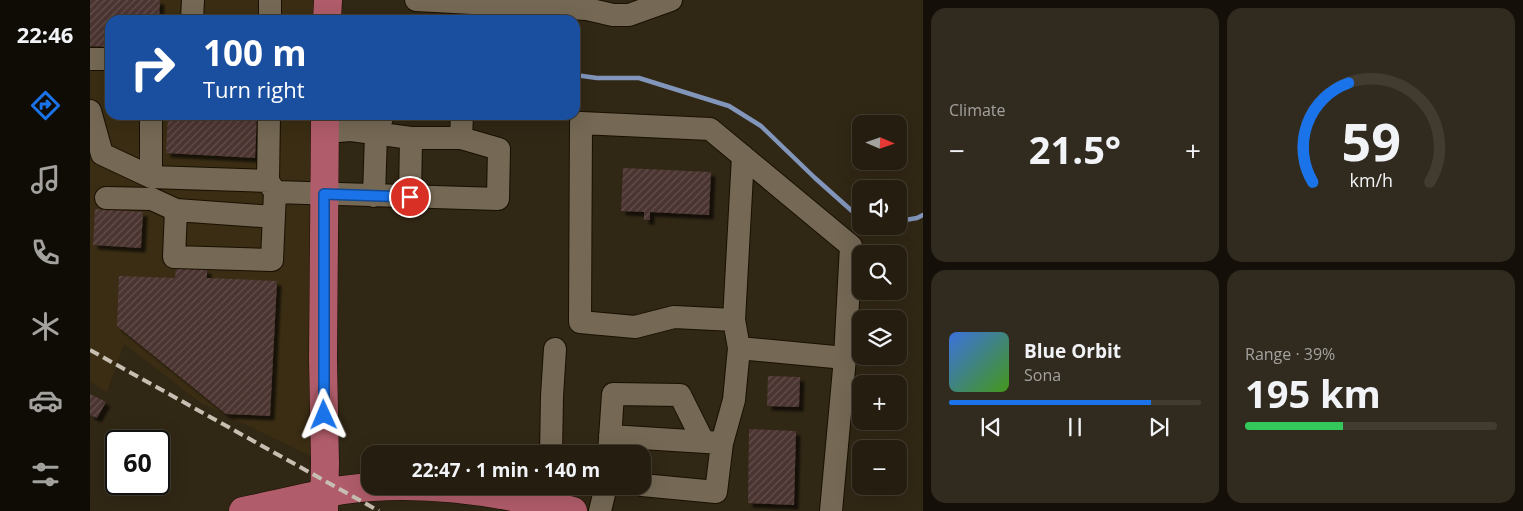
<!DOCTYPE html>
<html lang="en">
<head>
<meta charset="utf-8">
<style>
	:root { --surface:#251d10; --page:#312a1e; --text:#f1f3f6; --muted:#a3a29f; --line:#423b30; --accent:#1a73e8 }
	body { margin:0; font-family:"Open Sans",sans-serif; background:var(--page); color:var(--text); height:100vh; display:flex; flex-direction:column; font-size:19px; white-space:nowrap }
	* { box-sizing:border-box; margin:0 }
	p { font-size:16px; color:var(--muted) }
	.icon { flex:none; width:28px; height:28px; fill:none; stroke:currentColor; stroke-width:2; stroke-linecap:round; stroke-linejoin:round }
	.map { position:relative; flex:1; overflow:hidden }
	.drawer { display:flex; flex-direction:column; gap:8px; padding:8px; background:#141009; width:600px }
	.drawer>* { flex:none }
	.banner { position:absolute; left:15px; top:15px; width:475px; height:105px; border-radius:15px; box-shadow:0 5px 20px #0002,0 0 0 1px var(--line); background:#1a4fa0; color:#fff; overflow:hidden }
	.needle { width:32px; rotate:92deg }
	.tools { position:absolute; left:762px; top:115px; display:grid; gap:10px }
	.tools a { display:grid; place-items:center; width:55px; height:55px; border-radius:10px; background:var(--surface); box-shadow:0 5px 20px #0002,0 0 0 1px var(--line); font-size:25px }
	.speed { position:absolute; left:15px; top:430px; display:flex; gap:10px; font-size:25px; font-weight:700; text-align:center }
	.speed>* { display:grid; place-content:center; width:65px; height:65px; border-radius:50%; background:var(--surface); box-shadow:0 5px 20px #0002,0 0 0 1px var(--line); line-height:1 }
	.speed .limit { border:2px solid #111; border-radius:8px; background:#fff; color:#111 }
	.pin { position:absolute; display:grid; place-items:center; width:42px; height:42px; color:#fff; margin:-21px; border:2px solid #fff; border-radius:50%; box-shadow:0 1px 5px #0007 }
	.me { position:absolute; width:55px; margin:-28px; rotate:359deg; stroke-linejoin:round; filter:drop-shadow(0 0 4px #0008) }
	.turn { display:flex; align-items:center; gap:18px; height:105px; padding:0 15px; font-size:22px }
	.turn .icon { width:65px; height:65px; stroke-width:2.5 }
	.turn b { display:block; font-size:35px; line-height:42px }
	.big { font-size:38px; font-weight:700; line-height:1.1 }
	.drawer .card { flex:1; display:flex; flex-direction:column; justify-content:center; gap:8px; min-width:0; padding:0 18px; border-radius:15px; background:var(--page) }
	.drawer .dial { align-items:center; gap:0 }
	.dial svg { height:130px; overflow:visible; fill:none; stroke:var(--line); stroke-width:7; stroke-linecap:round; text-anchor:middle }
	.dial text { fill:var(--text); stroke:none }
	.song { display:flex; align-items:center; gap:15px }
	.cover { width:60px; height:60px; border-radius:8px; background:linear-gradient(135deg,hsl(220 70% 55%),hsl(100 70% 35%)) }
	.played { height:5px; border-radius:2px; background:linear-gradient(90deg,var(--accent) 80%,var(--line) 80%) }
	.keys { display:flex; justify-content:space-around; direction:ltr }
	.heat { display:flex; justify-content:space-between; align-items:center; font-size:28px; direction:ltr }
	.charge { height:8px; border-radius:4px; background:linear-gradient(90deg,#34c759 39%,var(--line) 0) }
	.drawer .tiles { flex:1; display:grid; gap:8px; grid-template-columns:repeat(2,1fr) }
	.trip { position:absolute; left:271px; top:445px; width:290px; height:50px; border-radius:15px; background:var(--surface); box-shadow:0 5px 20px #0002,0 0 0 1px var(--line); font-weight:700; line-height:50px; text-align:center }
	main { display:flex; flex:1; min-height:0 }
	.tab-bar { display:flex; flex-direction:column; width:90px; justify-content:space-around; align-items:center; background:#0f0c06; color:var(--muted) }
	.tab-bar .icon { width:35px; height:35px }
	.tab-bar .on { color:var(--accent) }
	.tab-bar b { font-size:22px; color:var(--text) }
	.map>svg:first-child { display:block }
	.built { fill:#3a2d13 }
	.lines { fill:none; stroke-linecap:round; stroke-linejoin:round }
	.stream { stroke:#8296bb; stroke-width:4.5 }
	.building { fill:url(#building-hatch); filter:url(#shadow) }
	.minor-casing { stroke:#191001; stroke-width:24 }
	.major-casing { stroke:#191001; stroke-width:29 }
	.minor { stroke:#756955; stroke-width:22 }
	.major { stroke:#b05c6a; stroke-width:28 }
	.rail { stroke:#c6bfb2; stroke-width:4; stroke-dasharray:10 5; stroke-linecap:butt }
	.route-casing { stroke:#114b97; stroke-width:12 }
	.route { stroke:#1a73e8; stroke-width:9 }
</style>
</head>
<body>
<main>
<nav class="tab-bar">
<b>22:46</b>
<svg class="icon on" aria-label="directions" viewBox="0 0 24 24"><path d="M12 3l9 9-9 9-9-9zM9 14v-3h6M13 9l2 2-2 2"/></svg>
<svg class="icon" aria-label="music" viewBox="0 0 24 24"><path d="M9 18V5l10-2v13"/><circle cx="6" cy="18" r="3"/><circle cx="16" cy="16" r="3"/></svg>
<svg class="icon" aria-label="phone" viewBox="0 0 24 24"><path d="M5 4h4l2 5-3 2q2 4 5 5l2-3 5 2v4C11 20 4 13 5 4z"/></svg>
<svg class="icon" aria-label="climate" viewBox="0 0 24 24"><path d="M12 3v18M4 7l16 10M4 17L20 7"/></svg>
<svg class="icon" aria-label="car" viewBox="0 0 24 24"><path d="M5 17H2v-5l4-1 3-4h7l3 4 3 1v5h-3M9 17h6M6 11h13"/><circle cx="7" cy="17" r="2"/><circle cx="17" cy="17" r="2"/></svg>
<svg class="icon" aria-label="filters" viewBox="0 0 24 24"><path d="M4 7h16M4 17h16"/><circle cx="9" cy="7" r="2"/><circle cx="15" cy="17" r="2"/></svg>
</nav>
<div class="map">
<svg width="833" height="511" viewBox="0 0 833 511">
	<defs>
		<pattern id="building-hatch" width="6" height="6" patternUnits="userSpaceOnUse" patternTransform="scale(1.25)"><rect width="6" height="6" fill="#4b3430"/><path d="M-1 1l2-2M0 6l6-6M5 7l2-2" fill="none" stroke="#65514d"/></pattern>
		<filter id="shadow"><feDropShadow dx="4.5" dy="4.5" stdDeviation="1" flood-color="#0009"/></filter>
	</defs>
	<rect width="100%" height="100%" fill="#312715"/>
	<path class="built" d="M0 0H238L237 20H20V115H235V463L111 403 34 344 17 392 0 382Z"/>
	<g class="lines">
		<path class="stream" d="M485 75 507 78H549L639 106 671 126 725 178 762 211 771 214
			M809 221 827 218 833 215"/>
	</g>
	<path class="building" d="M0 0H70L69 20H20V47L0 46Z
		M78 115 167 116 165 158 76 153Z
		M533 168 621 172 619 215 560 212V220H554V212L531 211Z
		M5 209 53 212 51 248 3 245Z
		M86 268 117 269V278L187 281 180 416 136 414 27 326 29 276 85 278Z
		M678 376 710 377 709 407 677 406Z
		M0 394 16 402 7 418 0 415Z
		M659 429 706 431 704 505 658 503Z"/>
	<g class="lines">
		<g class="minor-casing">
			<path id="minor" d="M326 0 497 9 523 15H539L581 0
				M102 20 103 0
				M180 20V0
				M0 59H20
				M0 111 12 154 61 177
				M61 115V177L178 181
				M179 115 178 181 185 192
				M235 132 261 130 321 138H371
				M653 156 644 320 584 317 545 327 490 322 491 123 620 129 761 246 755 358 741 511
				M284 196 286 134 293 115
				M320 197 321 138
				M16 198 62 199 86 210
				M184 217 86 210 84 257 182 260 185 192 408 199 409 149 371 138 372 115
				M644 320 649 348 755 358
				M520 436 632 443 626 492 552 485
				M632 443 644 400 649 348
				M461 454 462 396 465 349
				M519 454 523 394 590 395 613 441
				M510 511 516 486"/>
		</g>
		<g class="major-casing">
			<path id="major" d="M237 20 238 0
				M153 511C178 506 203 500 227 495 236 494 245 491 253 490 330 479 409 491 483 511
				M234 511 235 463 233 359 235 115"/>
		</g>
		<use href="#minor" class="minor"/>
		<use href="#major" class="major"/>
		<path class="rail" d="M0 350 289 511"/>
	</g>
	<g class="lines">
		<g class="route-casing">
			<path id="route" d="M234 415V194L320 197"/>
		</g>
		<use href="#route" class="route"/>
	</g>
</svg>
<div class="tools">
<a><svg class="needle" viewBox="-14 -14 28 28"><path d="M0-13l5 13h-10z" fill="#e53935"/><path d="M0 13l5-13h-10z" fill="#a3a29f"/></svg></a>
<a><svg class="icon" aria-label="sound" viewBox="0 0 24 24"><path d="M4 9h4l5-4v14l-5-4H4zM17 9q2 3 0 6"/></svg></a>
<a><svg class="icon" aria-label="search" viewBox="0 0 24 24"><circle cx="10" cy="10" r="6"/><path d="M15 15l6 6"/></svg></a>
<a><svg class="icon" aria-label="layers" viewBox="0 0 24 24"><path d="M12 4l9 5-9 5-9-5zM3 14l9 5 9-5"/></svg></a>
<a>+</a>
<a>−</a>
</div>
<div class="speed"><div class="limit">60</div></div>
<div class="pin" style="left:320px;top:197px;background:#d93025"><svg class="icon" aria-label="arrive" viewBox="0 0 24 24"><path d="M6 21V4h12l-3 4 3 4H6"/></svg></div>
<svg class="me" style="left:234px;top:415px" viewBox="-20 -20 40 40"><path d="M0-17L14 15 0 8-14 15z" fill="#1a73e8" stroke="#fff" stroke-width="4"/></svg>
<div class="trip">22:47 · 1 min · 140 m</div>
<div class="banner">
<div class="turn"><svg class="icon" aria-label="right" viewBox="0 0 24 24"><path d="M7 20v-9h11M14 6l5 5-5 5"/></svg><div><b>100 m</b>Turn right</div></div>
</div>
</div>
<section class="drawer">
<div class="tiles">
<div class="card"><p>Climate</p>
<div class="heat"><a>−</a><b class="big">21.5°</b><a>+</a></div>
</div>
<div class="card dial"><svg viewBox="0 0 100 80">
<path d="M14 69A42 42 0 1 1 86 69"/>
<path d="M14 69A42 42 0 0 1 36 8" stroke="#1a73e8"/>
<text x="50" y="56" font-size="32" font-weight="700">59</text>
<text x="50" y="72" font-size="11">km/h</text>
</svg></div>
<div class="card">
<div class="song"><i class="cover"></i><div><b>Blue Orbit</b><p>Sona</p></div></div>
<div class="played"></div>
<div class="keys"><svg class="icon" aria-label="previous" viewBox="0 0 24 24"><path d="M18 5L8 12l10 7zM5 5v14"/></svg><svg class="icon" aria-label="pause" viewBox="0 0 24 24"><path d="M8 5v14M16 5v14"/></svg><svg class="icon" aria-label="next" viewBox="0 0 24 24"><path d="M6 5l10 7-10 7zM19 5v14"/></svg></div>
</div>
<div class="card"><p>Range · 39%</p><b class="big">195 km</b><div class="charge"></div></div>
</div>
</section>
</main>
</body>
</html>
